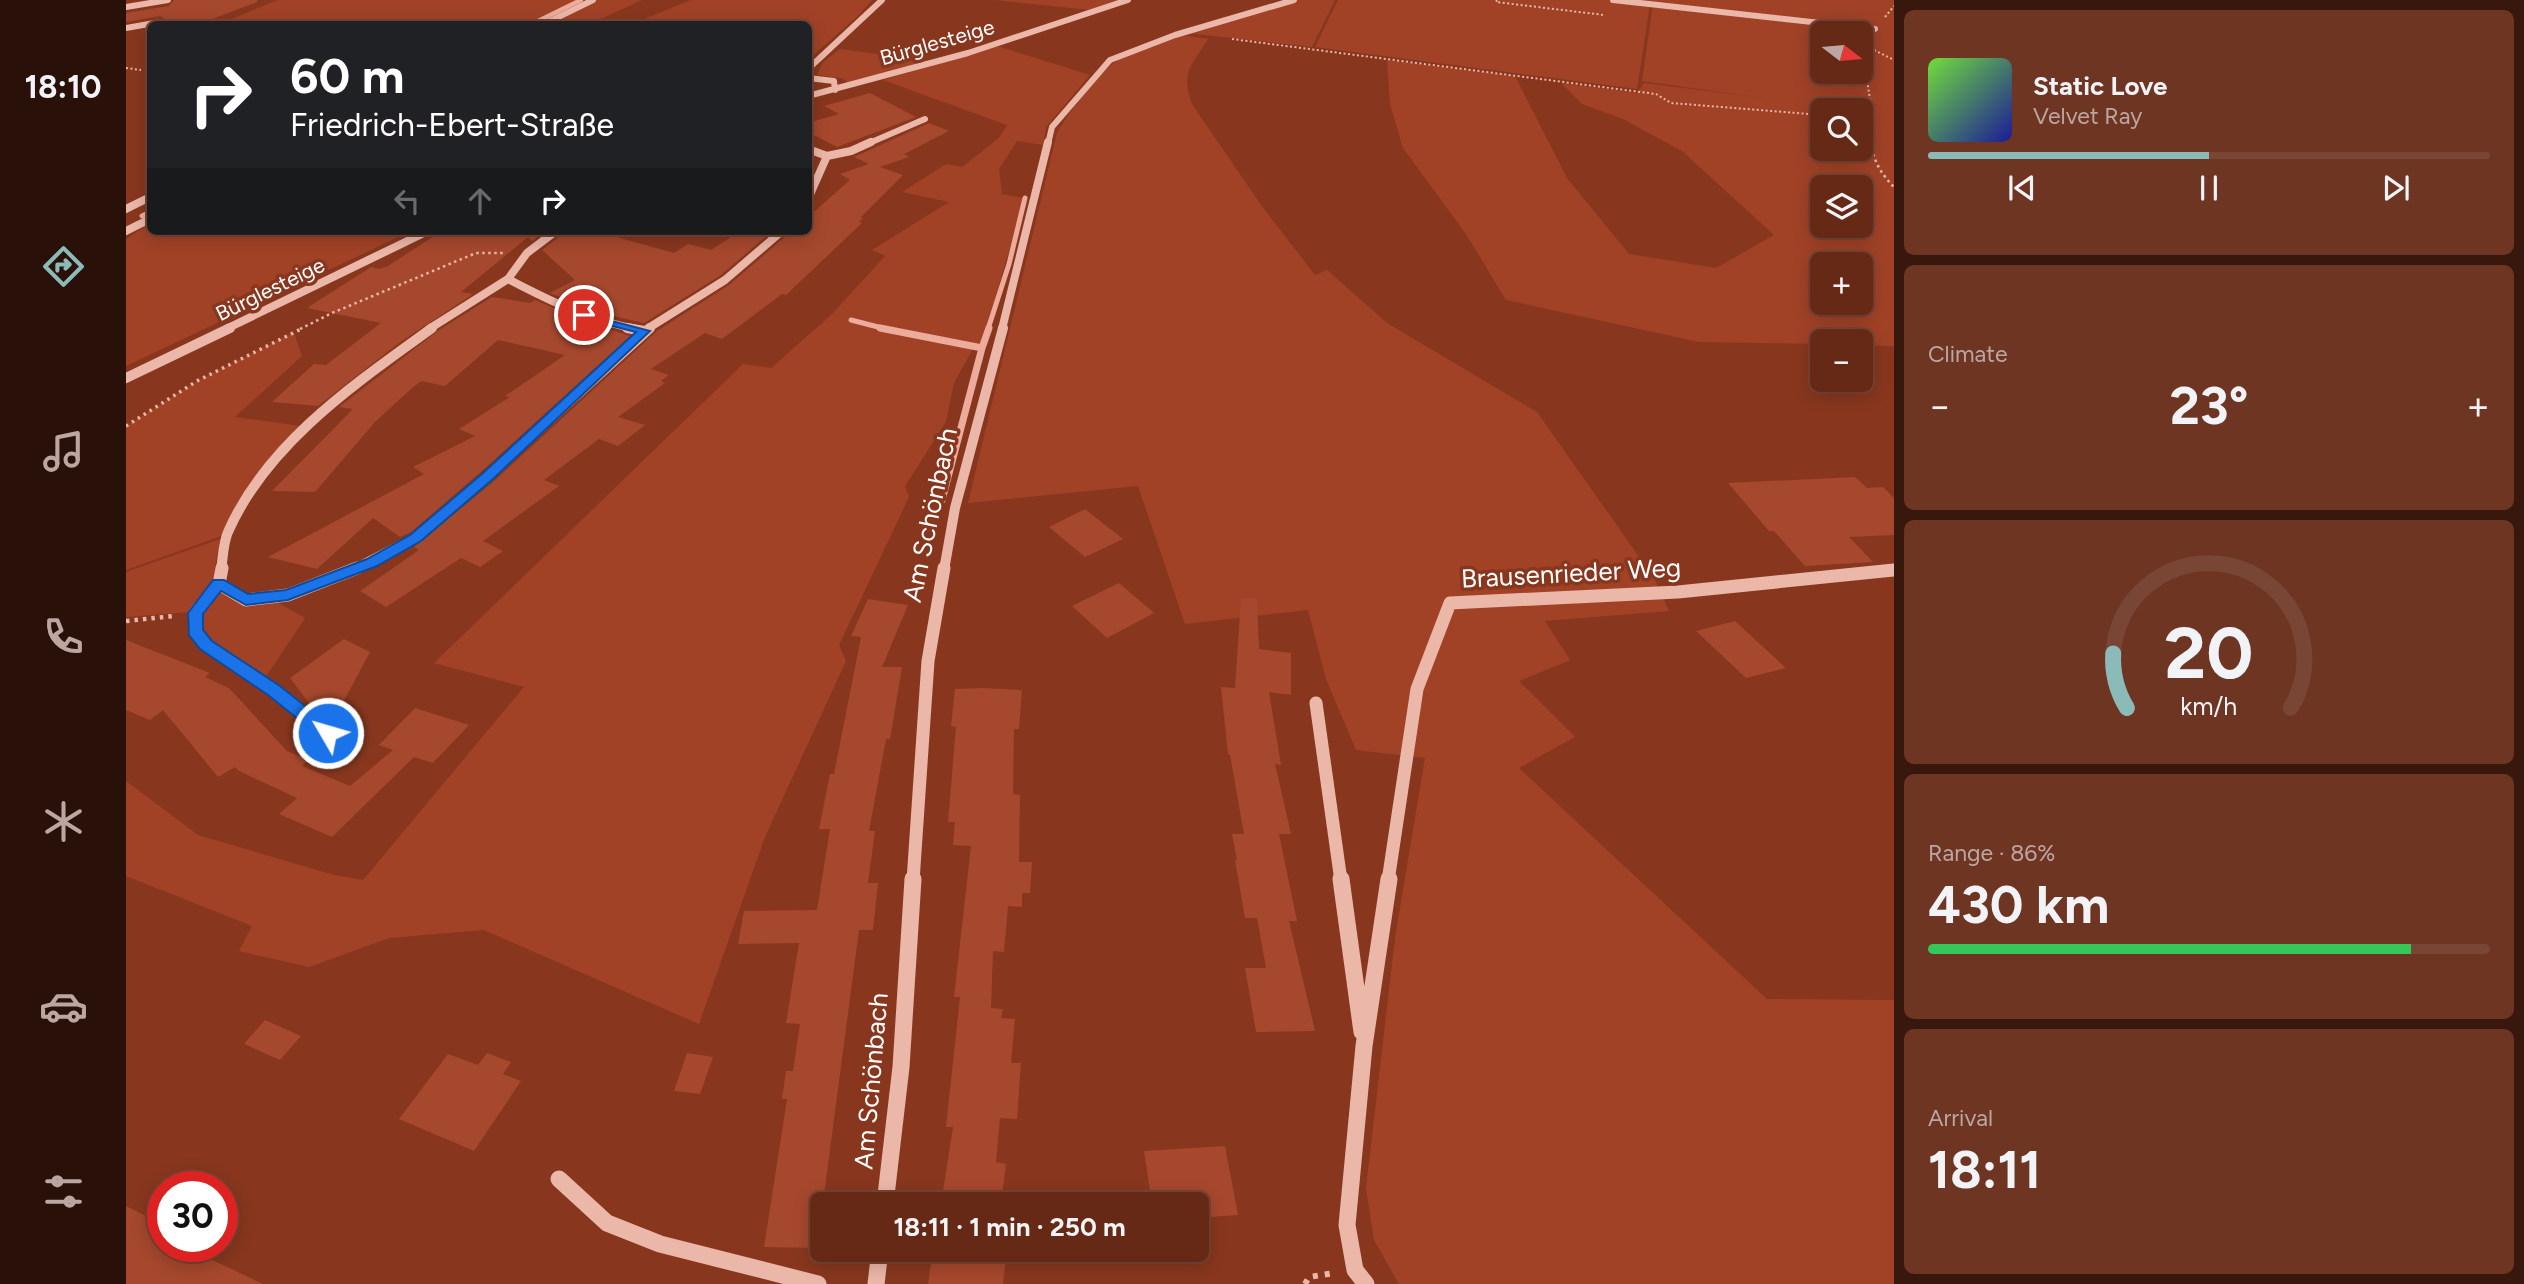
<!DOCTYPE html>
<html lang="en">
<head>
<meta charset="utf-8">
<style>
	:root { --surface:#662916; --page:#6e3523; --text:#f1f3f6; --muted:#bca6a1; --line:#794535; --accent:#8bbbb9 }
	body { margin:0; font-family:Figtree,sans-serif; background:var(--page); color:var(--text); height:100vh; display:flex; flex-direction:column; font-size:26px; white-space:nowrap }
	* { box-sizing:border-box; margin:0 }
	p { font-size:23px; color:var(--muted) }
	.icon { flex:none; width:38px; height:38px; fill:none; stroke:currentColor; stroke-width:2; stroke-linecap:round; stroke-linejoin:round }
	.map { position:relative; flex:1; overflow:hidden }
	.details { display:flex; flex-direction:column; gap:10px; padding:10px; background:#38170c; width:630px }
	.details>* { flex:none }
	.hud { position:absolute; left:21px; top:21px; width:665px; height:214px; border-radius:10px; box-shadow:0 4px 18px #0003,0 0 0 2px var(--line); background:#202124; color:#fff; overflow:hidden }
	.needle { width:46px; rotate:106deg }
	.buttons { position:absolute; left:1684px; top:21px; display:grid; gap:14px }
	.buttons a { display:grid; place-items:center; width:63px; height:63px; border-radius:10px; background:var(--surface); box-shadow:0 4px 18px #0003,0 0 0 2px var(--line); font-size:35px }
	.speed { position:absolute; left:21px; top:1171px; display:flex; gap:14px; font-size:35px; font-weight:700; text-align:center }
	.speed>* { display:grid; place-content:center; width:91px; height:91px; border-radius:50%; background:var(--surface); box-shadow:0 4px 18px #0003,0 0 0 2px var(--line); line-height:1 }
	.speed .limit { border:10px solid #d22; background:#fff; color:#111 }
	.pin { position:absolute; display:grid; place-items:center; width:60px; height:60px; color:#fff; margin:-30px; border:4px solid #fff; border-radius:50%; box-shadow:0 2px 7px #0007 }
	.me { position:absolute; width:77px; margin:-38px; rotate:308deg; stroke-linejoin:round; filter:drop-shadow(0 0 5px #0008) }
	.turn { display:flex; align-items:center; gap:24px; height:147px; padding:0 28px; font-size:32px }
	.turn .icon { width:91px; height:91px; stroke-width:2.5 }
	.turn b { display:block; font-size:49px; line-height:60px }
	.lanes { display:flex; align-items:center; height:66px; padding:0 28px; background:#0003; justify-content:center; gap:35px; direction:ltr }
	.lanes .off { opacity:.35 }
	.big { font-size:52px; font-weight:700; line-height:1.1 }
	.details .widget { flex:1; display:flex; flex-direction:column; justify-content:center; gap:10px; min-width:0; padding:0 24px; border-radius:10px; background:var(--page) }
	.details .dial { align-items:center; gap:0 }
	.dial svg { height:182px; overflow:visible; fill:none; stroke:var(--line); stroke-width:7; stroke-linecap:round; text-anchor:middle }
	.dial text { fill:var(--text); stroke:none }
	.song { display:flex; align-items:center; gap:21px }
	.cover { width:84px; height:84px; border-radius:10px; background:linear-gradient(135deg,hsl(100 70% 55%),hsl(240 70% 35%)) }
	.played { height:7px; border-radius:4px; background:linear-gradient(90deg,var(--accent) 50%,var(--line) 50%) }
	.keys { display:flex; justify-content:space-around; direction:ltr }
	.heat { display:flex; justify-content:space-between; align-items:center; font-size:38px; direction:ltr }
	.charge { height:10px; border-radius:5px; background:linear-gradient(90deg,#34c759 86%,var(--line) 0) }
	.trip { position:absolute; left:684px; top:1192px; width:399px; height:70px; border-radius:10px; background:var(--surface); box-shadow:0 4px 18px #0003,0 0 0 2px var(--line); font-weight:700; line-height:70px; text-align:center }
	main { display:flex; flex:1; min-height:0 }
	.tab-bar { display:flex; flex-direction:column; width:126px; justify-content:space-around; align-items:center; background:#291009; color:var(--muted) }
	.tab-bar .icon { width:49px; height:49px }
	.tab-bar .selected { color:var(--accent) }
	.tab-bar b { font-size:32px; color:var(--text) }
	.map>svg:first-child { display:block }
	.green { fill:#a14227; fill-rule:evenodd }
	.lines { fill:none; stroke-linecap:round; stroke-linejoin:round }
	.stream-far2 { stroke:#edac9b; stroke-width:4.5 }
	.stream-far1 { stroke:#edac9b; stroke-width:5 }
	.stream { stroke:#edac9b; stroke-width:7 }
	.building { fill:#a6482d }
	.path-far4 { stroke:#ebb7a8; stroke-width:2; stroke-dasharray:2 2.5; stroke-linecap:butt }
	.path-far3 { stroke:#ebb7a8; stroke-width:2.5; stroke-dasharray:2.5 3.5; stroke-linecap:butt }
	.path-far2 { stroke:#ebb7a8; stroke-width:3.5; stroke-dasharray:2.5 4.5; stroke-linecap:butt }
	.path-far1 { stroke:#ebb7a8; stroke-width:4.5; stroke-dasharray:3.5 5; stroke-linecap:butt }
	.path { stroke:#ebb7a8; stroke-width:6; stroke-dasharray:5 7; stroke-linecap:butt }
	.minor-far4 { stroke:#ebb7a8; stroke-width:6 }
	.minor-far3 { stroke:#ebb7a8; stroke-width:8 }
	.minor-far2 { stroke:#ebb7a8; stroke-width:10 }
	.minor-far1 { stroke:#ebb7a8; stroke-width:13 }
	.minor { stroke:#ebb7a8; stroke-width:17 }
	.route { fill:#1a73e8; stroke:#114b97; stroke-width:2 }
	.labels { text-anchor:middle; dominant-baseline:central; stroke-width:7; stroke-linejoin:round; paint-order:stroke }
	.far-street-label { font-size:21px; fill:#fff; stroke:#88371e }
	.street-label { font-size:26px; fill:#fff; stroke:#88371e }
</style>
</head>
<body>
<main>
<nav class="tab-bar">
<b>18:10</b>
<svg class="icon selected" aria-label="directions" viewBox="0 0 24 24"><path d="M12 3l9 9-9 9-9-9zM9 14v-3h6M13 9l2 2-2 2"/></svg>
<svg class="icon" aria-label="music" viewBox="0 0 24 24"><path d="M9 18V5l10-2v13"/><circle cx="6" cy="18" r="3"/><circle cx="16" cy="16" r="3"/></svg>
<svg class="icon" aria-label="phone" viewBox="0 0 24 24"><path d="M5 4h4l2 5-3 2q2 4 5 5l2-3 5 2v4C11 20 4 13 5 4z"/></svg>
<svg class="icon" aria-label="climate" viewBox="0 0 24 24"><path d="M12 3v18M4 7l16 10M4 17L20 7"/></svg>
<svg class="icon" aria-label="car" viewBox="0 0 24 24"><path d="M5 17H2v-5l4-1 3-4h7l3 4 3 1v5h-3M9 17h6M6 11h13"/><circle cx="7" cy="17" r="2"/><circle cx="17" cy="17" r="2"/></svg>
<svg class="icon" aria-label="filters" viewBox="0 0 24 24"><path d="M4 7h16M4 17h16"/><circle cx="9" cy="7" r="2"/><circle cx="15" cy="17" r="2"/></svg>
</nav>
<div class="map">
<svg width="1768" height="1284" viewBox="0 0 1768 1284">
	<rect width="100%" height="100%" fill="#88371e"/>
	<path class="green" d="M152 0H455L406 24H93Z
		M471 0H516L464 24H424Z
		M565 0H746L733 15 683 59 682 24H506Z
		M869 0H995L964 10Z
		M1173 0H1209L1186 47 1061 33Z
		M1212 0H1487L1524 4 1511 89 1189 47Z
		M1506 0H1768V346L1734 345V341H1696V344L1573 342 1380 300 1340 234 1277 148 1264 104 1261 60 1389 76 1441 178 1503 254 1590 268 1648 235 1556 151 1497 119 1456 104 1435 83 1511 93 1518 83 1637 98 1516 81 1527 4ZM1696 33H1734V72H1696ZM1696 110H1734V149H1696ZM1696 187H1734V226H1696ZM1696 264H1734V303H1696Z
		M1056 35 1082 39C1066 65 1054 73 1066 104L1135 205 1189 275 1201 270 1261 323 1411 412 1528 578 1543 611 1419 621 1444 660 1393 681 1449 737 1393 768 1641 999 1768 1000V1284H1273L1248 1240 1240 1188 1269 938 1299 758 1230 750 1200 679 1182 610 1059 624 1012 486 842 503 931 133C941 114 969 78 985 65 1004 49 1033 44 1056 35Z
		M871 46 964 75 920 127 917 145 891 141 873 169 876 194 898 198 856 345 848 347 828 383 820 422 779 486 783 497 713 645 720 661 639 837 573 1024 358 930 263 938 183 967 113 951 126 926 0 876V781L72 835 208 875 237 880 398 687 308 663 617 364 645 368 705 315 759 256 746 250 823 202 776 192 820 164 836 167 873 138 881 125 757 80Z
		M714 49 805 61 724 83 715 78 691 75 696 63Z
		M24 224V231H285L0 366V239Z
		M168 332 176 356 109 417 182 427 135 476 101 534 0 570V426L71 381Z
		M94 539 86 585 147 600 179 618 139 678 86 642 74 628 76 611 0 617V572Z"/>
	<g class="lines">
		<path class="stream-far2" d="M406 24 455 0"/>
		<path class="stream-far1" d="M16 216 24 212
			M725 320 760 329
			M862 329 883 264 899 198"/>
		<path class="stream" d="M754 328 856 348 816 500
			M856 348 863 328"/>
	</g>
	<path class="building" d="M48 0H131V2L73 24H39V19L34 16 0 22V13L43 6Z
		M744 93 790 117 711 147 682 132V123L713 114 698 106Z
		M803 123 823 131 778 154 783 157 754 167 777 175 734 218H737L733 222 736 223 660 295 656 294 596 339 579 333 525 369 543 375 535 381 539 383 492 417 519 425 492 446 473 439 418 480 433 486 357 541 377 551 354 567 335 558 260 607 234 591 293 550 288 547 367 482 531 331 603 285 660 236 662 231H682V217L724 180 714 174 743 164 728 157Z
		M308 231H419L406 241 402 237 335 292 347 294 273 343 192 406 146 402 188 364 200 365 255 323 181 308 245 267 253 269 262 266 308 236Z
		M436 231H469L548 253 562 244 585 250 614 231H646L595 275 518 323 478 314 424 293 449 280 416 250 434 236Z
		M366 297 404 303 409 300 458 321 504 336 357 470 285 532 274 537 247 518 191 569 142 557 298 474 287 467 349 436 333 429 384 397 379 396 439 355 372 340 319 386 295 381 286 388 249 422 189 492 146 491 227 409 213 407 313 330Z
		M1729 477 1741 488 1757 487 1768 498V535L1723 537 1747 562 1679 566 1648 531H1643L1602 483Z
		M959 509 997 539 959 557 923 527Z
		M993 583 1028 613 981 638 946 606Z
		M1115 598H1131L1133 649 1165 653V695L1143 692 1155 765 1149 764 1165 834H1153L1171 921H1163L1189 1031 1130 1032 1119 968H1140L1131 918H1119L1109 860H1111L1106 834H1118L1104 755 1102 754 1095 687 1109 688Z
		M742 599 782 605 756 667H776L764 739H760L743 831H749L742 883H752L747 930H733L691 1248 638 1247 661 1099H656L660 1071H667L674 1024 660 1023 673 943 612 944 618 911 691 910 704 829H693L704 774H708L735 637 725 636Z
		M1609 621 1660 668 1620 678 1570 631Z
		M218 639 244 652 213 710 189 711 164 678Z
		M0 640 84 673 79 677 103 688 161 751 182 760 176 766 224 786 267 750 253 745 289 708 343 725 307 763 288 757 206 837 153 814 171 798 113 771 109 767 92 777 37 710 24 720 0 710Z
		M857 688 896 690 893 729H888L887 794 894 795 893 862H906L904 893H896V907L882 906 878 952 867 951 865 1008 877 1009 875 1018 889 1019 885 1063H895L891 1119 874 1118 870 1162 880 1164 875 1204H815L827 1127H820L834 997H828L845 846 827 845 829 822H822L830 727 825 726 829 689Z
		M139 1020 175 1036 154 1060 118 1044Z
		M361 1053 385 1062 377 1074 395 1081 348 1151 273 1119 322 1054 352 1065Z
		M561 1053 587 1057 574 1094 548 1091Z
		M1099 1146 1112 1215 1071 1218V1204H1026L1018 1151Z
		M0 1206 34 1223 27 1232 37 1236V1246H57L137 1284H0Z
		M807 1250H881L877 1284H802Z"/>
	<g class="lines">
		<path class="path-far4" d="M1371 0 1370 2 1478 15
			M1759 17 1768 6
			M1106 39 1530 94 1545 103 1696 115
			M1736 45 1747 120 1746 144
			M1744 48 1768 60
			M0 68 15 70
			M1734 121 1747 123"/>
		<path class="path-far3" d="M1746 142C1746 160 1756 175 1768 187
			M174 329 206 313 350 253H379"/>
		<path class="path-far2" d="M0 426 71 381 177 328"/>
		<path class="path-far1" d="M0 621 48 616"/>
		<path class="path" d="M1179 1284 1183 1277 1209 1273"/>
		<path class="minor-far4" d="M1487 0 1749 29
			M0 7 42 0
			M418 24 467 0
			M0 28 34 22
			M682 69 756 0
			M682 78 708 81 709 90
			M682 96 842 53 1002 0
			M741 144 799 119
			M922 144 926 127 984 60 1049 35 1168 0"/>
		<path class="minor-far3" d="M682 149 701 156
			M701 156 725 151 745 142
			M682 199 701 156
			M0 209 24 197
			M0 231 24 219
			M382 279C424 301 463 320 510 329
			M100 329 302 231
			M303 329 382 279 401 253 430 231
			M521 329 599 280 656 231
			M876 329 922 142"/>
		<path class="minor-far2" d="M501 328 518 331
			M0 378 104 328
			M95 570C97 558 97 543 102 532 141 443 230 383 306 328
			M227 570 289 538 362 476 524 328
			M818 570 829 508 877 328"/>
		<path class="minor-far1" d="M96 568 93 584 120 600 162 595 231 568
			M93 584 69 613V632L80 645 148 690 202 733
			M1190 703 1215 881
			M787 881 802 661 818 568
			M1262 881 1291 689 1324 603 1552 592 1768 570"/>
		<path class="minor" d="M1215 879 1236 1032
			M433 1179 481 1223 534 1244 692 1284
			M759 1204 775 1067 787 879
			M750 1284 754 1250
			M1240 1284 1229 1270 1221 1225 1238 1046 1263 879"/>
	</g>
	<path class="route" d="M455 313 524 331 367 479 295 541 251 566 162 600 120 605 95 591 77 614V630L86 641 154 686 208 729 210 733 208 738H196L142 695 74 649 63 635 62 613 87 580H98L122 594 160 590 241 559 284 535 357 473 510 332 455 318Z"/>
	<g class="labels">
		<g class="far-street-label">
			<text transform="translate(811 42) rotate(-16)">Bürglesteige</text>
			<text transform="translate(144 289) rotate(-26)">Bürglesteige</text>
		</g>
		<g class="street-label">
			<text transform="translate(804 515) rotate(-78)">Am Schönbach</text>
			<text transform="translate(1445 573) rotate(-3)">Brausenrieder Weg</text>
			<text transform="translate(745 1081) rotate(-85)">Am Schönbach</text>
		</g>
	</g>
</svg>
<div class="buttons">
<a><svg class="needle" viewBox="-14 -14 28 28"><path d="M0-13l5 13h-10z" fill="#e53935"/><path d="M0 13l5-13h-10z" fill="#bca6a1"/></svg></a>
<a><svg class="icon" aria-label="search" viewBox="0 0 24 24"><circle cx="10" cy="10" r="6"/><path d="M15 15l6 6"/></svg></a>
<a><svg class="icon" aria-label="layers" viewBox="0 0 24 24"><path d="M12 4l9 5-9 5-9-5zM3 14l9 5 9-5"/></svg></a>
<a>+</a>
<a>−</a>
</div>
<div class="speed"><div class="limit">30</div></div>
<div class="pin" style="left:458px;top:315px;background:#d93025"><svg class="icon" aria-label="arrive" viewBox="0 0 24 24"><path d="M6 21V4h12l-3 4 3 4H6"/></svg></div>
<svg class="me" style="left:202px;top:733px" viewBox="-20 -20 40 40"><circle r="17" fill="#1a73e8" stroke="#fff" stroke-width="3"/><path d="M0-11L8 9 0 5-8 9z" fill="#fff"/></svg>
<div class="trip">18:11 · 1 min · 250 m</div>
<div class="hud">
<div class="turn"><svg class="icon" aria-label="right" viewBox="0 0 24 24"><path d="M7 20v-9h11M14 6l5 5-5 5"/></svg><div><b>60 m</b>Friedrich-Ebert-Straße</div></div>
<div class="lanes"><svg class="icon off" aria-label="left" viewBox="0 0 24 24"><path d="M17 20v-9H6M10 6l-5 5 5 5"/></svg><svg class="icon off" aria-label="ahead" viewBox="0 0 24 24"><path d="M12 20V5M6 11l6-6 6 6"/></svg><svg class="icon" aria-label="right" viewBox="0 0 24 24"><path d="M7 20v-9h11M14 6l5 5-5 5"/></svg></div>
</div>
</div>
<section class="details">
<div class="widget">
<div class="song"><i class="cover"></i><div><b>Static Love</b><p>Velvet Ray</p></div></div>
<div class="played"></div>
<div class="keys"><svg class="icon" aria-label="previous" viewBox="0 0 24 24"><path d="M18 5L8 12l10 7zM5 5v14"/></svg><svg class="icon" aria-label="pause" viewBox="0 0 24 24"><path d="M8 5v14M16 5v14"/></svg><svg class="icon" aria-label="next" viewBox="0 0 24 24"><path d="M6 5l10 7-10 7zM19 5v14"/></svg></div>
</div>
<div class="widget"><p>Climate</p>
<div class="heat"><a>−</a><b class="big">23°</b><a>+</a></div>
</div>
<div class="widget dial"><svg viewBox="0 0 100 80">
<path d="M14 69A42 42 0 1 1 86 69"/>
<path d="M14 69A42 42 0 0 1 8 45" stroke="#8bbbb9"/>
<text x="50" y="56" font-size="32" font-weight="700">20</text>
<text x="50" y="72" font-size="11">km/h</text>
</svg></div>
<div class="widget"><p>Range · 86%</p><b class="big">430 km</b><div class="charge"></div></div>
<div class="widget"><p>Arrival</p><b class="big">18:11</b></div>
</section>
</main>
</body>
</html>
